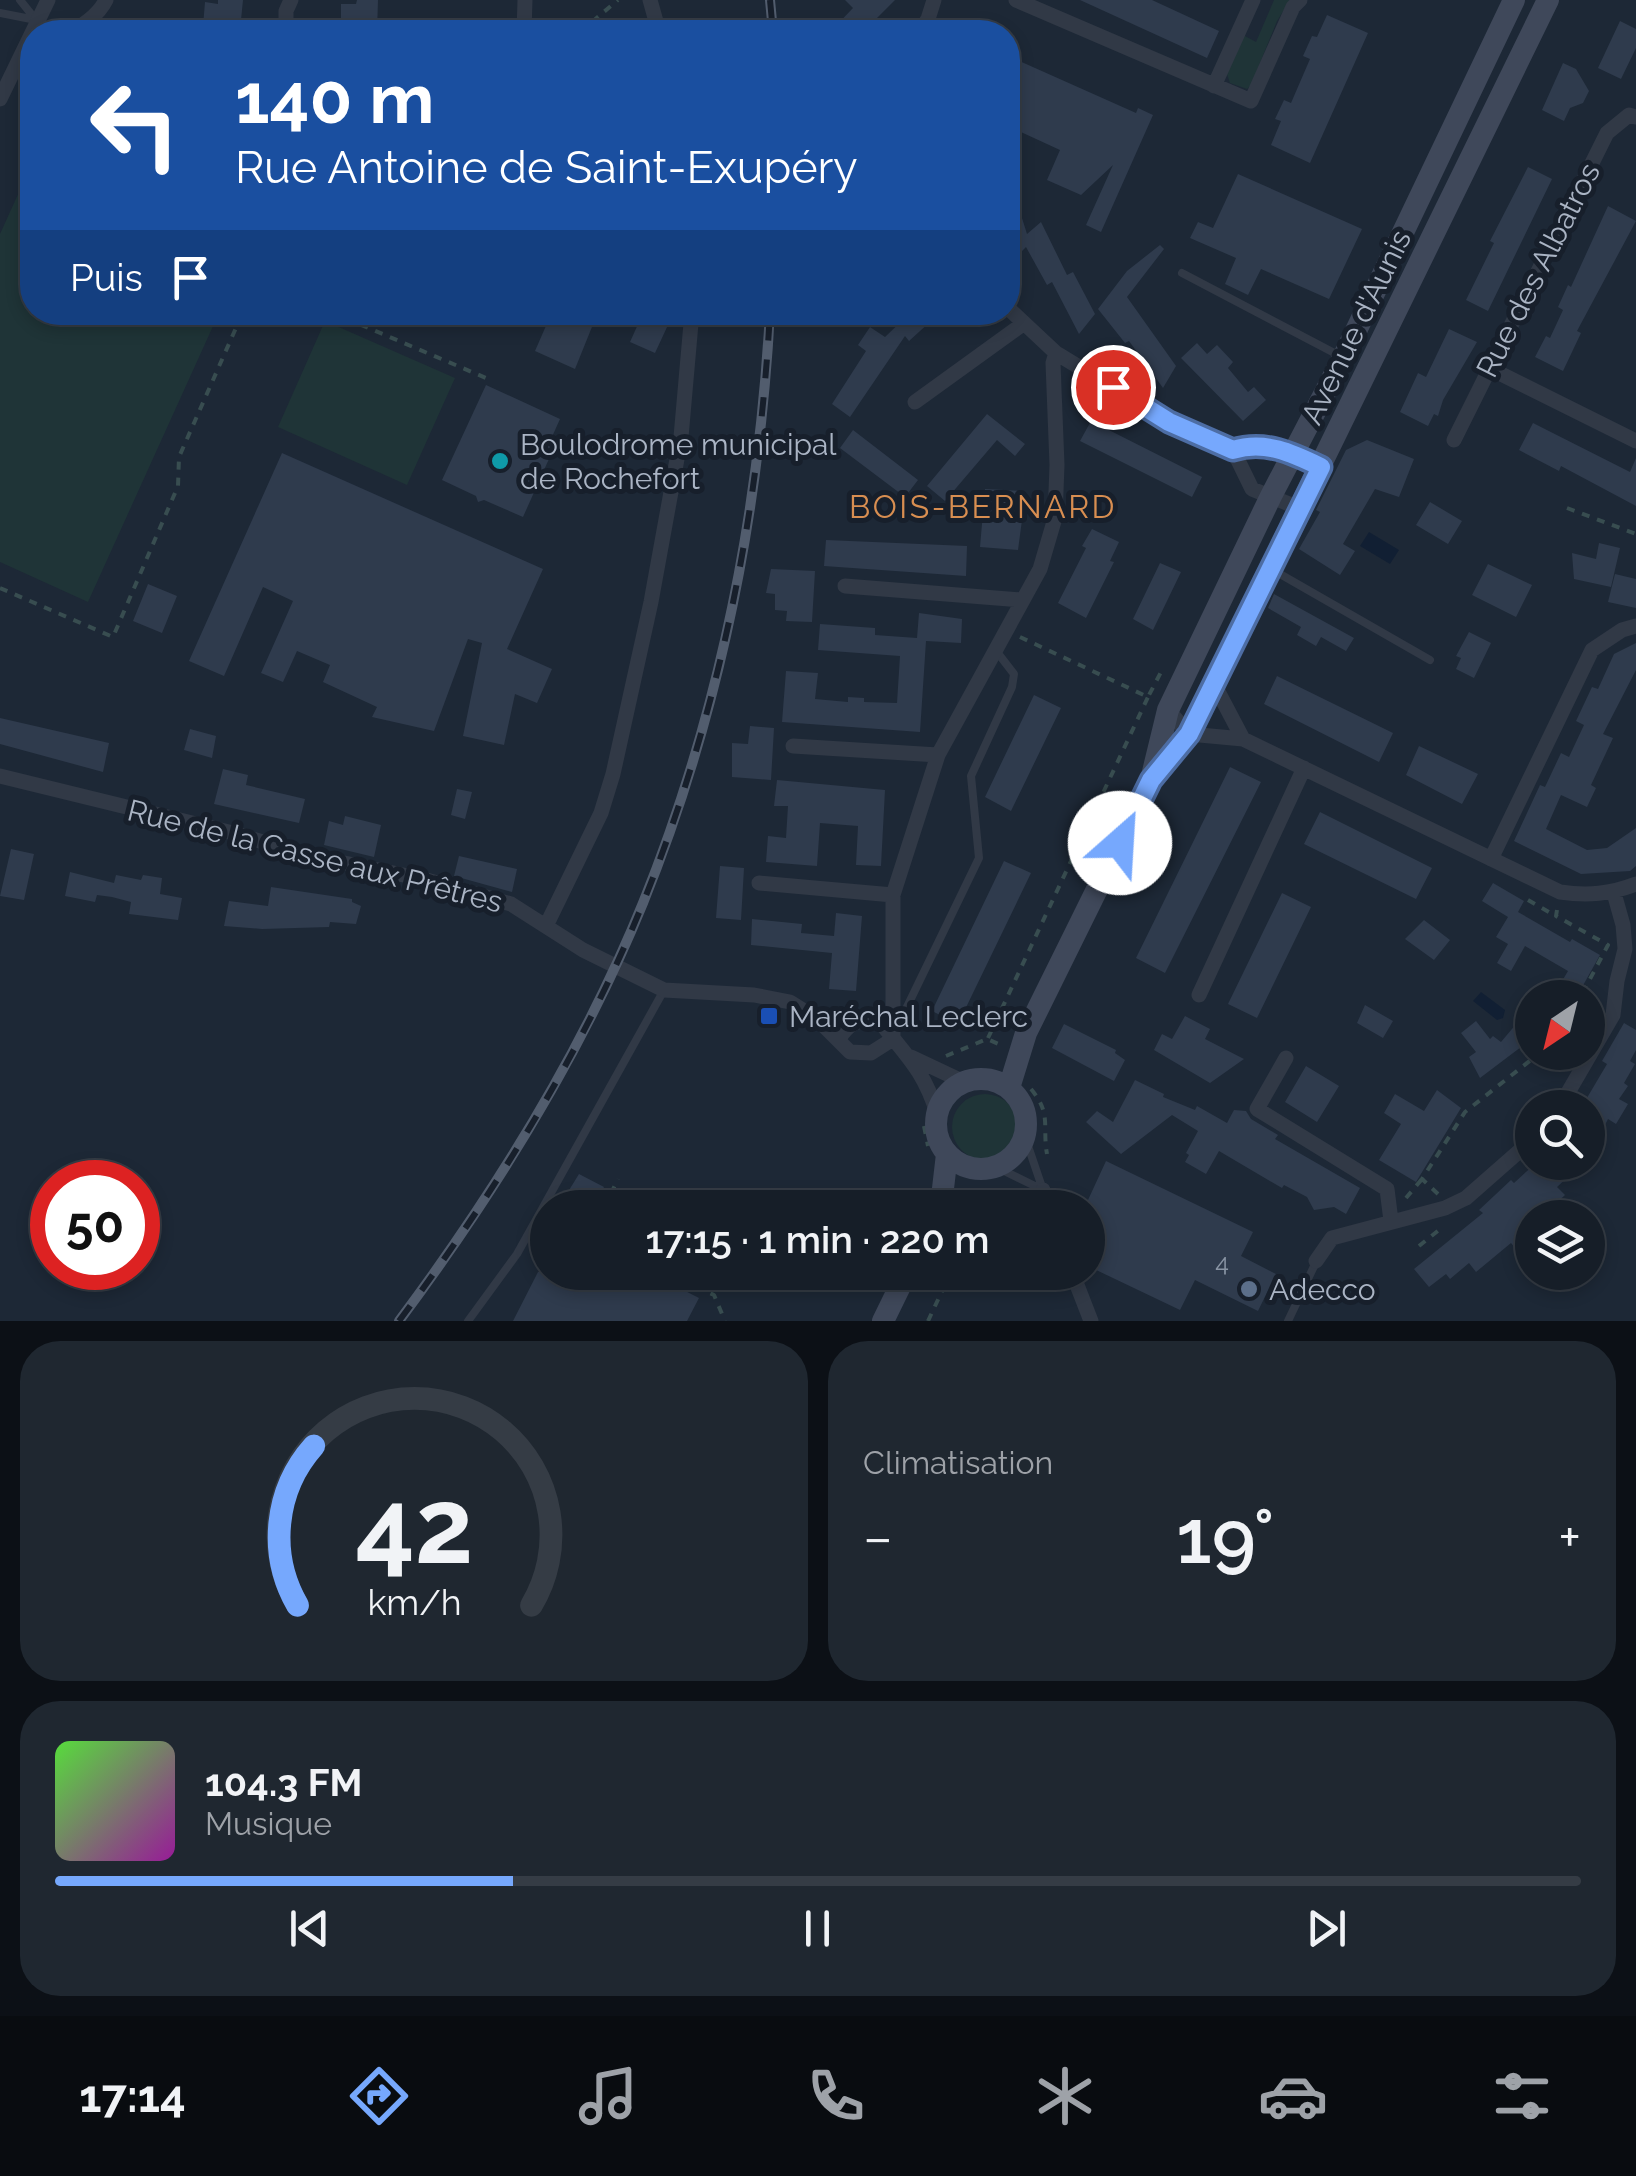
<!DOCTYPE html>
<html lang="fr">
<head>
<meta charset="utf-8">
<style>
	:root { --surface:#161e28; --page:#1f2730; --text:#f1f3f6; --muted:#9ea2a8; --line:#353c45; --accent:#76a8fd }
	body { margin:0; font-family:Raleway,sans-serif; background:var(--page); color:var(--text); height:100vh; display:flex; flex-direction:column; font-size:38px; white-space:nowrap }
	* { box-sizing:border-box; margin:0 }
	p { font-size:32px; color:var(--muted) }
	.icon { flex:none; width:55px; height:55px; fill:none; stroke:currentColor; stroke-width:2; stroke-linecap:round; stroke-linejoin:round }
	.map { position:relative; height:1321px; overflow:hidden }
	.side { display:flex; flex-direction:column; gap:20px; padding:20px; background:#0c1016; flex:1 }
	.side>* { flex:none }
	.top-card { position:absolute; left:20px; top:20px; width:1000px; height:305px; border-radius:40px; box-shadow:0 5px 15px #0003,0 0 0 2px var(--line); background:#1a4fa0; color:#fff; overflow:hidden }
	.needle { width:65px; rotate:215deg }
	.fabs { position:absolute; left:1515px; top:980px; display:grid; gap:20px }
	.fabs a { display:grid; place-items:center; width:90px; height:90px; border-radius:50%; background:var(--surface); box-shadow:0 5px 15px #0003,0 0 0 2px var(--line); font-size:50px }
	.speed { position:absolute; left:30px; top:1160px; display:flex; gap:20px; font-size:50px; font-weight:700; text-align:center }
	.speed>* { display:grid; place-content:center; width:130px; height:130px; border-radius:50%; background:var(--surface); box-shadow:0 5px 15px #0003,0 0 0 2px var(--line); line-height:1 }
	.speed .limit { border:15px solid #d22; background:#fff; color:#111 }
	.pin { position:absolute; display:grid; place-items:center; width:85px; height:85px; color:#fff; margin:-42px; border:5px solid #fff; border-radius:50%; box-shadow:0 2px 10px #0007 }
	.me { position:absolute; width:110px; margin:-55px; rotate:26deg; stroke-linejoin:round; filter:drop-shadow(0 0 8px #0008) }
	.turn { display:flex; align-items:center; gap:35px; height:210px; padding:0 50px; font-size:45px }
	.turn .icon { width:130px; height:130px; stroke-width:2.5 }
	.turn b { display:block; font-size:70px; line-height:85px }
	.then { display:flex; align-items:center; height:95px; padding:0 50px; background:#0003; gap:20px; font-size:38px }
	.big { font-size:75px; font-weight:600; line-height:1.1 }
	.side .widget { flex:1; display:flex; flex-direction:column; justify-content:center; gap:15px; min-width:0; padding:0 35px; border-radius:40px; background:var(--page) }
	.side .dial { align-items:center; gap:0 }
	.dial svg { height:260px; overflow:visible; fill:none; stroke:var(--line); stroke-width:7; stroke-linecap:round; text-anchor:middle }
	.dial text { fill:var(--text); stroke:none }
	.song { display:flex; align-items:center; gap:30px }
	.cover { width:120px; height:120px; border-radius:15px; background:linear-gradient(135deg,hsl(110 70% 55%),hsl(300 70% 35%)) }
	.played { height:10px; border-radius:5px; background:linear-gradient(90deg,var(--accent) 30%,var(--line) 30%) }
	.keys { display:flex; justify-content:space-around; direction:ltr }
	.heat { display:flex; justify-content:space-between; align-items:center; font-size:55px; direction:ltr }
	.side .tiles { flex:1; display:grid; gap:20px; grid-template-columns:1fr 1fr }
	.widget:last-child { grid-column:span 2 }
	.trip { position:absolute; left:530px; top:1190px; width:575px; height:100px; border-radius:50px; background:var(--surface); box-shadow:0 5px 15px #0003,0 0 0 2px var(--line); font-weight:600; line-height:100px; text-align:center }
	.tabs { display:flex; height:160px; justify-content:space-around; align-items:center; background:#090c10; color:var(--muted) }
	.tabs .icon { width:70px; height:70px }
	.tabs .selected { color:var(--accent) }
	.tabs b { font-size:45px; color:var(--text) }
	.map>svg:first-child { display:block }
	.green { fill:#1f3437 }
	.water { fill:#111f33 }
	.building { fill:#2f3b4d }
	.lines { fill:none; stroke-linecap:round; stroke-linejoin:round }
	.path { stroke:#384d50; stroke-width:4; stroke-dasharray:8 8; stroke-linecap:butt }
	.service { stroke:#313946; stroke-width:8 }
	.minor { stroke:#313946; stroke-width:15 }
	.secondary { stroke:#3f485a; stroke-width:22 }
	.rail-casing { stroke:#525d6e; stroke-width:10 }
	.rail { stroke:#171f2b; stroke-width:6; stroke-dasharray:19; stroke-linecap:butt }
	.route-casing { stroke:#4d6da4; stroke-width:25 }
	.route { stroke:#76a8fd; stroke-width:18 }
	.culture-dot { fill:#0f9aa8; stroke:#171f2b; stroke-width:4 }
	.transit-dot { fill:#1a4fb4; stroke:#171f2b; stroke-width:4 }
	.service-dot { fill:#5c6f8a; stroke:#171f2b; stroke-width:4 }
	.labels { text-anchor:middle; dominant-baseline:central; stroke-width:10; stroke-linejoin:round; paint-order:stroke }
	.number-label { font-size:25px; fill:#8994a4 }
	.street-label { font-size:30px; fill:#aab4c4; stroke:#171f2b }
	.poi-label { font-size:30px; fill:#aab4c4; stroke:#171f2b; text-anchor:start }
	.neighbourhood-label { font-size:32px; letter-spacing:2.5px; fill:#d88e51; stroke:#171f2b }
</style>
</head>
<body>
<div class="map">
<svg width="1636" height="1321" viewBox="0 0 1636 1321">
	<rect width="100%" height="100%" fill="#1d2836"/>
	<path class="green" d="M1274 0H1290L1277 21 1251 85 1247 89 1230 83 1227 74 1243 35 1256 42Z
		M29 170 32 172V312L219 313 88 602 0 562V234Z
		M325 321 455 378 407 485 278 427Z
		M952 1127a33 33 0 1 1 66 0a33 33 0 1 1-66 0Z"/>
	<path class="water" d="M1369 532 1399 550 1390 564 1360 546Z
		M1481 992 1505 1010 1503 1018 1497 1020 1473 1001Z"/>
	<path class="building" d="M218 0H243L240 30 203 26 205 2 218 4Z
		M357 0H378L377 32H358V25L341 24V4H356Z
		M845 0H895L863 32H830L853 8Z
		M1080 0H1152L1219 31 1207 58Z
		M1327 15 1368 33 1310 163 1271 145 1281 121 1275 119 1284 100 1291 103 1310 59 1303 56 1312 36 1317 37Z
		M1620 21 1636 29V48L1621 79 1598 68Z
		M1008 56 1136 113 1138 108 1153 115 1101 232 1086 225 1113 165 1081 195 1047 180 1060 150 1008 126Z
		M1563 63 1576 69 1589 91 1583 103 1570 108 1564 121 1542 110Z
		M1528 167 1552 179 1488 311 1466 300 1494 243 1490 241Z
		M1238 174 1362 229 1329 299 1261 269 1248 295 1225 284 1236 258 1190 238 1198 222 1213 228Z
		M1011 183 1027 234 1041 222 1067 275 1073 272 1095 314 1079 334 1052 282 1047 285 1026 247 1008 265V184Z
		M1608 206 1636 221 1577 331 1581 333 1563 371 1535 357 1546 336 1550 338 1563 310 1558 307 1568 285 1571 287Z
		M1160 245 1164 249 1127 297 1176 366 1163 388 1129 341 1125 343 1098 309 1127 271Z
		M552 312H598L575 369 535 351Z
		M653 312H674L655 353 630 342 639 322 647 326Z
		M911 312H941L909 341 905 336 850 417 832 404 866 351 858 345 870 327 885 337Z
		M1449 329 1477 342 1443 400 1438 416 1434 414 1428 426 1400 412 1418 373 1426 377Z
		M1197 343 1207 354 1217 345 1233 362 1228 368 1248 392 1254 387 1266 400 1243 421 1181 358Z
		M486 385 560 419 551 439 557 441 523 517 484 500 478 502 476 496 442 480Z
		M987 414 1025 444 1015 456 997 440 945 501 927 486Z
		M1091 421 1202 477 1192 497 1080 441Z
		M1533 423 1630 472 1636 458V506L1561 466 1559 471 1519 450Z
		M853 430 918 480 905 497 840 448Z
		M1367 440 1414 459 1399 497 1375 489 1343 544 1355 551 1340 575 1299 549 1320 512 1316 510 1346 450Z
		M282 453 543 569 507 649 552 669 537 703 515 694 504 745 463 736 482 643 468 639 434 731 372 717 377 707 323 682 330 665 297 651 283 682 261 673 293 601 263 587 224 676 189 661Z
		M985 489 1022 491 1019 512H1023L1022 520 1018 550 980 547Z
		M1430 502 1462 521 1448 544 1416 525Z
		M1092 529 1119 542 1110 561 1114 562 1086 618 1058 603 1086 548 1082 546Z
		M826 540 967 546 966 576 824 566Z
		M1599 543 1620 548 1611 587 1574 579 1572 553 1596 559Z
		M1160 563 1181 572 1153 630 1133 619Z
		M1488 564 1532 585 1516 617 1472 595Z
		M771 569 815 571 812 622 786 621 787 611 775 610V594L766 593Z
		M1615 574 1636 579V608L1608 602Z
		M148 584 177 596 162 633 133 621Z
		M1274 594 1354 638 1346 651 1321 637 1316 646 1297 635 1301 627 1268 608Z
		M919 613 962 619 961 643 926 641 920 732 782 722 786 671 818 673 815 699 848 702V697L864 698V702L897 703 900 656 818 650 820 624 875 628V635L917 638Z
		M1469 632 1491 643 1474 678 1456 669 1461 658 1456 656Z
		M1636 643V670L1603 734 1613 738 1591 785 1596 788 1587 807 1561 795 1546 829 1587 850 1607 848 1636 828V866L1630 871 1581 874 1514 841 1540 785 1545 787 1561 753 1569 757 1584 725 1576 721 1592 687 1598 689 1614 654Z
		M1277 676 1393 733 1379 762 1264 704Z
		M1034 695 1061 708 1011 811 985 797Z
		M0 718 109 743 103 772 0 744Z
		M750 726 774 728 771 780 732 777V743L748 744Z
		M190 729 216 736 212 758 184 750Z
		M1419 746 1478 774 1462 804 1406 775Z
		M1230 767 1261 782 1165 973 1136 958Z
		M223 769 248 775 246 785 305 799 299 823 214 804Z
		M777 780 885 790 881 866 856 865 858 826 820 823 817 866 766 862 768 836 786 838 788 806H774Z
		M457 789 472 792 465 819 451 815Z
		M1320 812 1432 868 1416 899 1304 844Z
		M345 816 381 825 374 857 324 845 329 821 343 825Z
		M11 849 34 854 24 900 0 896Z
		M459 856 517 869 512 892 454 876Z
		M1004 861 1031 873 958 1024 932 1011Z
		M720 866 744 868 741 920 716 918Z
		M70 872 114 883 116 875 141 880 143 875 162 878 160 894 182 898 178 920 129 914 131 902 112 897 97 895 95 902 65 896Z
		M1493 883 1524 901 1518 912 1570 942 1572 939 1600 955 1576 998H1552L1568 971 1525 946 1511 971 1497 963 1508 944 1496 937 1508 917 1482 901Z
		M271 887 352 899V902L361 906 356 924 330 922 329 927 262 929 224 926 229 901 268 906Z
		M1282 893 1311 907 1257 1018 1228 1004Z
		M836 913 862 916 856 991 829 989 832 953 751 945 752 919 802 924 801 933 834 936Z
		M1424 920 1450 940 1434 960 1405 939Z
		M1365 1005 1393 1021 1383 1038 1357 1023Z
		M1185 1016 1210 1029 1205 1039 1244 1059 1210 1083 1154 1050 1162 1034 1172 1039Z
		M1532 1019V1055L1521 1047 1480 1078 1469 1057 1476 1052 1461 1033 1476 1021 1490 1039 1493 1036 1501 1042 1517 1023 1523 1029Z
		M1624 1023 1636 1030V1050L1630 1061 1635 1064 1624 1083 1628 1086 1619 1099 1628 1104 1616 1124 1608 1119 1603 1129 1588 1119V1108H1581L1607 1064 1602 1061Z
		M1064 1024 1116 1050 1115 1053 1125 1060 1114 1081 1052 1048Z
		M1306 1066 1339 1086 1317 1122 1285 1102Z
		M1135 1080 1164 1094 1163 1097 1195 1110 1197 1106 1227 1123 1234 1110 1246 1111 1251 1119 1278 1135 1275 1139 1360 1188 1346 1214 1334 1207 1314 1210 1307 1197 1284 1185 1282 1188 1219 1151 1206 1174 1185 1162 1189 1155 1186 1153 1198 1131 1172 1115 1121 1154 1086 1122 1097 1111 1113 1122Z
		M1437 1090 1461 1108 1416 1182 1379 1160 1401 1124 1384 1113 1395 1094 1424 1111Z
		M1106 1161 1253 1232 1241 1256 1276 1274 1258 1311 1195 1280 1180 1310 1092 1268 1088 1254V1200Z
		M1537 1162H1584L1557 1187 1565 1195 1541 1218H1532V1240L1519 1253 1511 1243 1476 1272 1469 1263 1450 1279 1446 1274 1429 1287 1414 1269 1483 1213 1479 1210 1511 1180 1514 1183Z
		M579 1174 604 1187 594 1208H558Z
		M538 1272H648L699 1298 687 1321H513Z"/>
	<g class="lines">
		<path class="path" d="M580 32 618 0
			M331 312 486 378
			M1567 508 1636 534
			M0 588 113 637 178 486 179 457 243 312
			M1020 637 1148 697 1161 672
			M1528 900 1554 915
			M1557 910 1556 916 1608 945 1580 998
			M988 1038 1148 697 1151 700
			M946 1056 987 1039 1003 1046
			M1031 1089C1052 1114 1042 1126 1047 1154
			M924 1126 928 1146
			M1438 1194 1422 1179 1465 1112 1541 1052
			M1406 1198 1422 1179
			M604 1208 618 1179
			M1003 1208 1026 1197
			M1419 1246 1439 1230
			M667 1273 714 1295 725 1321
			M928 1321 951 1272"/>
		<path class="service" d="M20 0 36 20
			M0 13 36 20
			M1182 273 1342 357
			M1273 570 1430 660
			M892 1015 904 1013 979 858 971 776 1012 687 1014 674 997 652
			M1025 1137 1043 1190
			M996 1167 1041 1189
			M468 1321 517 1254 664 990
			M1288 1321 1316 1262"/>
		<path class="minor" d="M650 0 659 32
			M1016 0 1251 101 1293 7 1300 0
			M66 32C81 29 99 14 106 0
			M286 32V11L291 0
			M524 32 525 0
			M919 32 928 19 934 0
			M1214 86 1253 0
			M0 99 48 0
			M1008 308 1056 353 1169 422 1233 450 1252 489 1299 508
			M1489 368 1636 441
			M915 402 1023 324
			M1454 440 1607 133 1629 115 1636 117
			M1233 450C1264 440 1292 453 1321 467
			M845 586 1022 600
			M1213 682 1243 739
			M1168 710 1189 734 1243 739 1560 892C1588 896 1610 894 1636 884
			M793 746 938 755
			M0 776 237 834 305 855 423 879 511 904 583 950 664 990 754 995 790 1002 817 1019 850 1052 871 1053 893 1039
			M1491 859 1592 650 1622 630 1636 626
			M759 883 893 895
			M546 926 601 813 613 774 651 602 681 437 692 312
			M1199 995 1304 768
			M839 1039C849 1022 858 1020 878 1019 905 1055 923 1068 937 1113
			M893 1039V895L938 755 1040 569 1055 518 1057 465 1053 363 1056 353
			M911 1057 964 1082
			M1286 1058 1257 1109 1387 1189 1391 1221
			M1559 1108 1613 1015 1617 981 1625 949 1623 925 1614 893
			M1043 1190 1049 1208
			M1316 1261 1332 1238 1445 1208 1466 1198 1532 1140
			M1072 1272 1091 1321"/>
		<path class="secondary" d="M1155 776 1189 734 1548 0
			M936 1124a45 45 0 1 1 90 0a45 45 0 1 1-90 0Z
			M1009 1088 1026 1033 1151 780 1168 710 1271 496 1343 358 1514 0
			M937 1208 942 1197 947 1154
			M883 1321 907 1272"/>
		<g class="rail-casing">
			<path id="rail" d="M770 0 773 32
				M399 1321C496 1191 582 1053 643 903 719 715 759 514 770 312"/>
		</g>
		<use href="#rail" class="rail"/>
	</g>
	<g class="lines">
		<g class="route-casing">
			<path id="route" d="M1113 387 1169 422 1233 450C1265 440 1292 453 1321 467L1189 734 1151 780 1120 843"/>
		</g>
		<use href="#route" class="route"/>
	</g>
	<circle class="culture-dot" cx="500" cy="461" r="10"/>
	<rect class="transit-dot" x="759" y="1006" width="20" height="20" rx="5"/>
	<circle class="service-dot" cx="1249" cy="1289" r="10"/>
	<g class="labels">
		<g class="number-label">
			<text x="1222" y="1262">4</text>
		</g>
		<g class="street-label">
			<text transform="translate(1538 270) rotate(-63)">Rue des Albatros</text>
			<text transform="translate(1356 327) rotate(-64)">Avenue d'Aunis</text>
			<text transform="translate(315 856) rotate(14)">Rue de la Casse aux Prêtres</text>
		</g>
		<g class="poi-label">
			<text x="520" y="444">Boulodrome municipal<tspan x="520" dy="34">de Rochefort</tspan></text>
			<text x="789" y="1016">Maréchal Leclerc</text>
			<text x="1269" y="1289">Adecco</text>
		</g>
		<g class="neighbourhood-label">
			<text x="983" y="506">BOIS-BERNARD</text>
		</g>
	</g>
</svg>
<div class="fabs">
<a><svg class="needle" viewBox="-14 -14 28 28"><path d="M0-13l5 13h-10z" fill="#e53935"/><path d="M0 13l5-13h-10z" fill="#9ea2a8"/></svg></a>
<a><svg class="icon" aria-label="search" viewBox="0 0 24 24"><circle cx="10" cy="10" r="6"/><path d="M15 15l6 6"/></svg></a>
<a><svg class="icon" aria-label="layers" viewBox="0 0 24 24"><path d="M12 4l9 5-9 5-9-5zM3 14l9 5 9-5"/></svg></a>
</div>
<div class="speed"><div class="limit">50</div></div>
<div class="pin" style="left:1113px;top:387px;background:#d93025"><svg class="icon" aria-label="arrive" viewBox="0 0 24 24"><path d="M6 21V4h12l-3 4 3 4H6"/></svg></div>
<svg class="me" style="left:1120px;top:843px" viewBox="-20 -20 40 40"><circle r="19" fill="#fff"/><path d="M0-13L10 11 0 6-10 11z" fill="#76a8fd"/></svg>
<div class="trip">17:15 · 1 min · 220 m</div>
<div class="top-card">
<div class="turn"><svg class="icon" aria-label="left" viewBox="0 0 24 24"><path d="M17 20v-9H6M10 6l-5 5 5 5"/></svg><div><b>140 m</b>Rue Antoine de Saint-Exupéry</div></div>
<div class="then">Puis<svg class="icon" aria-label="arrive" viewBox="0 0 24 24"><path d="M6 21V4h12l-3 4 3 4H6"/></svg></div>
</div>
</div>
<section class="side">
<div class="tiles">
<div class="widget dial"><svg viewBox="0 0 100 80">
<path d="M14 69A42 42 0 1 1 86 69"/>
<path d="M14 69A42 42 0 0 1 19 20" stroke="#76a8fd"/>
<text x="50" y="56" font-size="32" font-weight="700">42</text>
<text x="50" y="72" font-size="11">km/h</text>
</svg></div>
<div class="widget"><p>Climatisation</p>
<div class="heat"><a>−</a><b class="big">19°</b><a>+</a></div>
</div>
<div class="widget">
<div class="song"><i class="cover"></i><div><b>104.3 FM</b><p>Musique</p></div></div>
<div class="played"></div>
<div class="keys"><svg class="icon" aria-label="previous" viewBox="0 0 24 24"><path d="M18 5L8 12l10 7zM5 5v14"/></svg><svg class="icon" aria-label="pause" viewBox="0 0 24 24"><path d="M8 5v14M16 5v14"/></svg><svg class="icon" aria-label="next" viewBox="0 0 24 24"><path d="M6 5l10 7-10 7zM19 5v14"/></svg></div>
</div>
</div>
</section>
<nav class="tabs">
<b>17:14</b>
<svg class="icon selected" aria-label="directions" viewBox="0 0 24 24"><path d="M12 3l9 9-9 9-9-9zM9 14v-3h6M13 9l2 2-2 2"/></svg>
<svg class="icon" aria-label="music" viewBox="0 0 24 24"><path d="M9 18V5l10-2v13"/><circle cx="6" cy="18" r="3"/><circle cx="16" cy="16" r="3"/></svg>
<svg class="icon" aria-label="phone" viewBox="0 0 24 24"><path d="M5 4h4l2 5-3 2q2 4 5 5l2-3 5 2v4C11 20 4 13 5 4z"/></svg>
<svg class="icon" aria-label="climate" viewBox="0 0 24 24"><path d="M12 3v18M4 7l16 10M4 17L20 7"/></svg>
<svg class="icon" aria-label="car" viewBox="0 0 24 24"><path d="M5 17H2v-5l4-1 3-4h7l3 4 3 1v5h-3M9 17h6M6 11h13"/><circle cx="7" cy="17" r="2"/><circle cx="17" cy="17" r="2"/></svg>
<svg class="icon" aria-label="filters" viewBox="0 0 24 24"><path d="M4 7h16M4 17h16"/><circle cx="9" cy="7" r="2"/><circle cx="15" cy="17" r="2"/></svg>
</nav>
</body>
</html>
